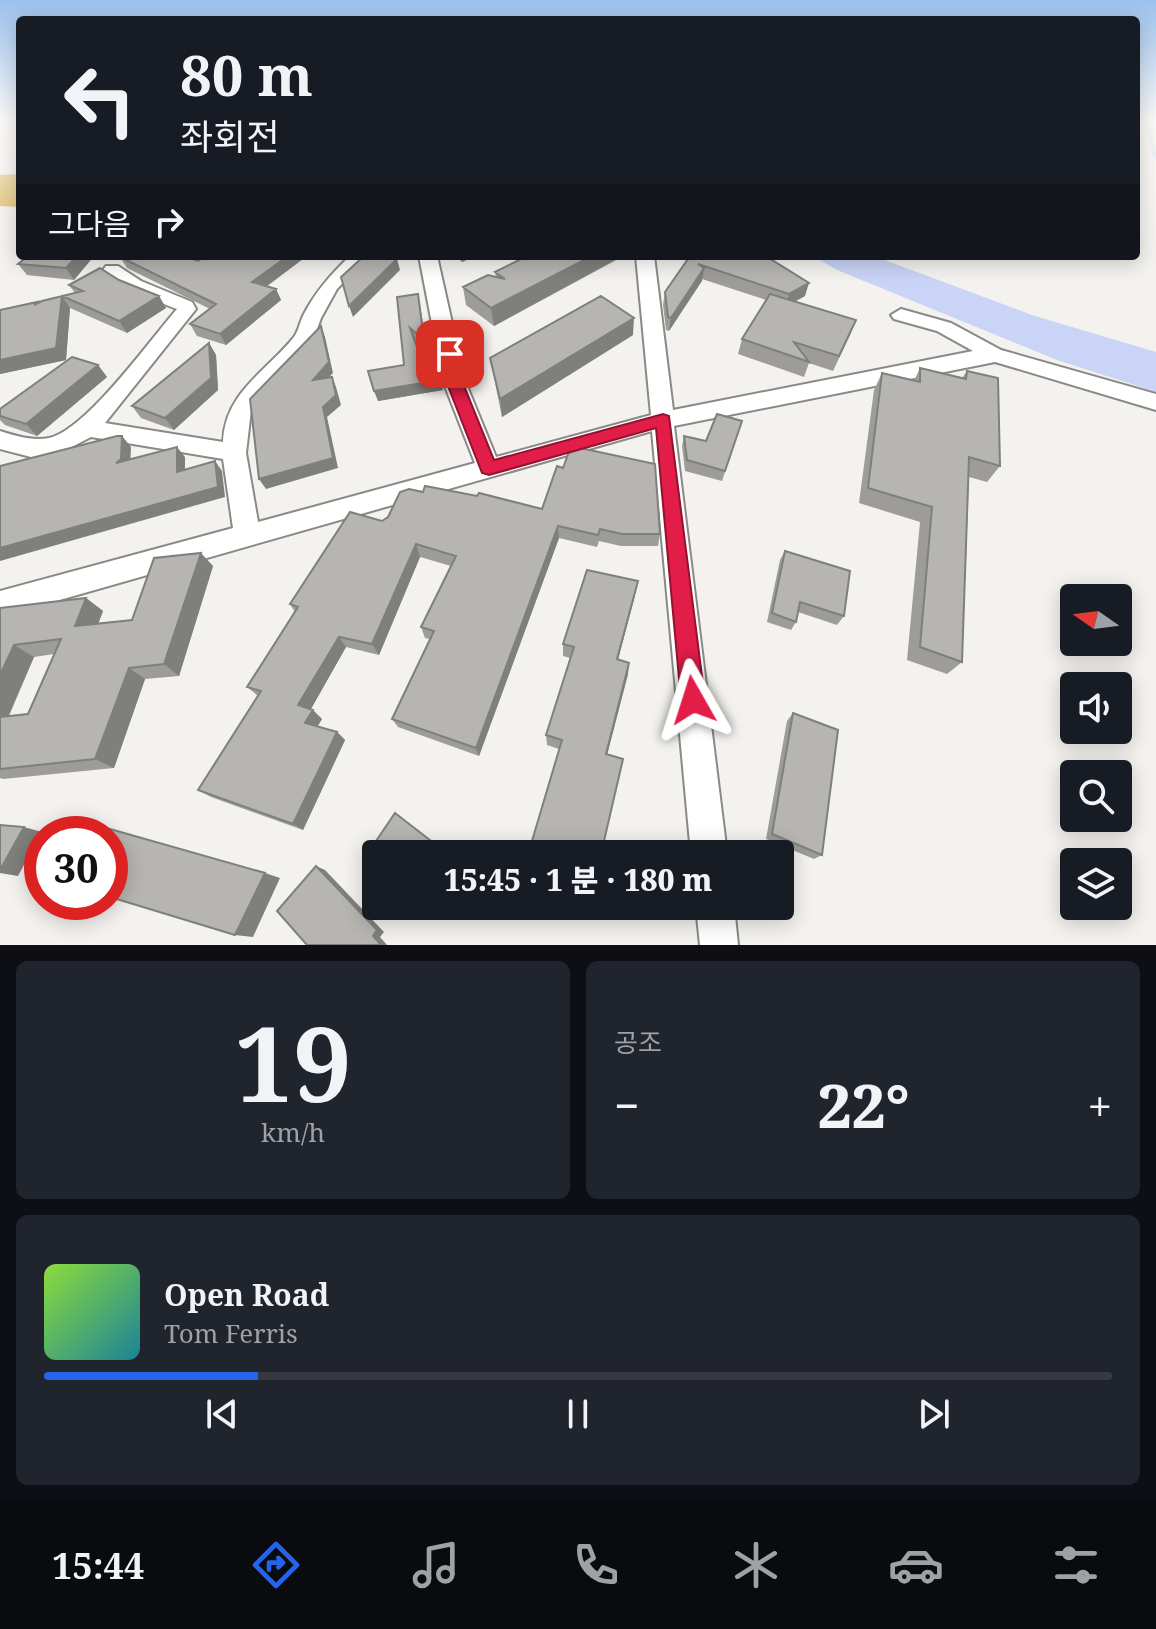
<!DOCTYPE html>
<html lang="ko">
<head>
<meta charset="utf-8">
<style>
	:root { --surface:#171b24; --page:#20242c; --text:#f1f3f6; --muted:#9ea1a6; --line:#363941; --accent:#2563eb }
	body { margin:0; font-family:"Noto Serif","Noto Sans KR",serif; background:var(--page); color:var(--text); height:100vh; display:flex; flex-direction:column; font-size:30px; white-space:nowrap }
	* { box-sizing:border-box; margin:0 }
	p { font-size:26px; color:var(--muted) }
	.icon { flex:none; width:44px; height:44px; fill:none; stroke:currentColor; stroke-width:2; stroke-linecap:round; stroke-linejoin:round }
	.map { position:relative; height:945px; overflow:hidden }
	.drawer { display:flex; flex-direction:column; gap:16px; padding:16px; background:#0d0f14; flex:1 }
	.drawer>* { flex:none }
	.top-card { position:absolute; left:16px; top:16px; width:1124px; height:244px; border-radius:8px; box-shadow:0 4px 20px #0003; background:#171b24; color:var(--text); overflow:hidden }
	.needle { width:52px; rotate:284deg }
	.fabs { position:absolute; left:1060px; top:584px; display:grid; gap:16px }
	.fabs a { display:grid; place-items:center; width:72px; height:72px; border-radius:8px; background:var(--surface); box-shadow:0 4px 20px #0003; font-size:40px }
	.speed { position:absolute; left:24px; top:816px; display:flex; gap:16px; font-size:40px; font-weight:700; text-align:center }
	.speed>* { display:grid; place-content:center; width:104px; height:104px; border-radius:50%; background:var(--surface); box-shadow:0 4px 20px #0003; line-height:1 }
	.speed .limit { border:12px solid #d22; background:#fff; color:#111 }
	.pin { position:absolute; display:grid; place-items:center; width:68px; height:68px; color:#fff; margin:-34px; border-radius:16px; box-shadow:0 4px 12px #0006 }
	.me { position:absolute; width:88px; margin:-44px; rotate:354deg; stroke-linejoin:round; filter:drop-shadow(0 0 6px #0008) }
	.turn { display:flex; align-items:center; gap:28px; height:168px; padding:0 32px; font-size:36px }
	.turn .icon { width:104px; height:104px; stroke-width:2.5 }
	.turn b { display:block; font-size:56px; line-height:68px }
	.then { display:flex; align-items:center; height:76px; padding:0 32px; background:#0003; gap:16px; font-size:30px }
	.big { font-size:60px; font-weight:800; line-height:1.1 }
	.drawer .widget { flex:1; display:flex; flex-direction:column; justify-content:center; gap:12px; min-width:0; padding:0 28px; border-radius:12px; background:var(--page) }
	.drawer .dial { align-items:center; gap:0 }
	.dial b { font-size:104px; line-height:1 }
	.song { display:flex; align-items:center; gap:24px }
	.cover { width:96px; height:96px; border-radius:12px; background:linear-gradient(135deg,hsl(90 70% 55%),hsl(190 70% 35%)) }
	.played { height:8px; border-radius:4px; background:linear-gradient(90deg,var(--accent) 20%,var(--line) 20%) }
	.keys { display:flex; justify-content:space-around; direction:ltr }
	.heat { display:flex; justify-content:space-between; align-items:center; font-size:44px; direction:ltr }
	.drawer .tiles { flex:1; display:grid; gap:16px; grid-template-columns:1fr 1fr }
	.widget:last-child { grid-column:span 2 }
	.trip { position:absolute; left:362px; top:840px; width:432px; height:80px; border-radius:8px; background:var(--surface); box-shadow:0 4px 20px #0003; font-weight:800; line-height:80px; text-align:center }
	.menu { display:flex; height:128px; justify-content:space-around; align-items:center; background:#090b0e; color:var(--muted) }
	.menu .icon { width:56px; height:56px }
	.menu .on { color:var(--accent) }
	.menu b { font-size:36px; color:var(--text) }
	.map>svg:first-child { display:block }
	.forest { fill:#dcb453 }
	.water { fill:#c9d4f6 }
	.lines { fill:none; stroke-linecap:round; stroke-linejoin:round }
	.stream { stroke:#c9d4f6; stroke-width:5 }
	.minor-casing { stroke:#8a8985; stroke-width:4 }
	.minor { fill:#fff; fill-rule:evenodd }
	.wall { fill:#9d9c98; fill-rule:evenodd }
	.shaded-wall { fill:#7f7f7c }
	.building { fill:#b6b5b1; stroke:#7f7f7c; stroke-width:2 }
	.route { fill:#e11d48; stroke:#92132f; stroke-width:2 }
</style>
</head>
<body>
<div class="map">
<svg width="1156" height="945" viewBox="0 0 1156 945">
	<rect width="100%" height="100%" fill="#f4f2ee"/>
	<path class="forest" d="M20 174V207L0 206V175Z"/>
	<path class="water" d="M813 256H874L1035 316 1156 352V392L1057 360 837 270Z"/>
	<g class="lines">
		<path class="stream" d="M1145 120 1156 157"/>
		<g class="minor-casing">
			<path id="minor" d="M350 256H362L365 260 337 289 321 318 313 340 251 410 246 453 258 522 475 463 443 381 419 256H437L465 381 496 457 651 415 636 256H654L673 410 973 351 937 331 894 319 891 315 901 309 951 323 1001 350 1156 394V410L995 362 674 426 727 854H691L652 431 0 617V591L233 528 223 459 91 437 56 455 31 457 0 449V431C16 436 32 441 49 438 86 430 150 340 177 309 152 299 121 290 103 270L106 266H118L141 281 192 302 196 309 105 423 223 442C225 392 266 372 294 337 299 330 300 321 304 314 316 291 331 274 350 256Z
				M696 906H734L738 945H700Z"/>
		</g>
		<use href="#minor" class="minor"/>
	</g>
	<path class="wall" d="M94 256 74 280 27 275 18 264Z
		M454 256H476L462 262Z
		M690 256H775L774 261 805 296 795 301 850 335 833 371 809 363 804 377 738 354 742 339 766 300 702 279 669 331 666 330 663 305 665 292Z
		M120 257 198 261 276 289 281 300 226 345 197 336 190 324 210 309 127 268Z
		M622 257 494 326 466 305 463 287 496 277 495 272Z
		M119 280 159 296 166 308 127 333 70 308 66 360 0 374V310L37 302 38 303 75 293 69 285Z
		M418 294 427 351 414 340 426 371 443 390 378 401 404 365Z
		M633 335 502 417 490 358Z
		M209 343 216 355 218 390 174 430 141 418 132 406Z
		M98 365 107 377 37 436 5 425 0 420V409Z
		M920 368 962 378 967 371 1000 466 987 482 969 477 962 662 947 674 907 660 920 522 859 503 874 390 882 373 914 381Z
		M742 421 722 481 685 471 682 446 684 436 706 441Z
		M542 509 660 534 658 546H621L599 541 597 547 559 538 479 756 398 727 392 719 430 639 425 638 421 627 451 566 420 557 379 655 346 647 311 709 322 719 317 727 337 732 345 740 303 830 211 797 198 790 258 696 247 687 295 612 290 604 382 521Z
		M785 551 844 616 837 625 798 612 796 622 791 630 767 622 780 560Z
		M213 566 179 676 145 679 114 768 3 779 0 778V608L86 598 103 611 98 623 132 620ZM54 654 28 714 9 716 34 657Z
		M635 595 618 659 628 674 607 754 601 854H530L529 851 559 749 547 745 546 735 570 658 563 656V644Z
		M793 713 822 855 814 859 766 839 787 721Z"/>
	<path class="shaded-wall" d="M77 256H94L74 280 66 268Z
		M288 256H307L258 293 252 282Z
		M461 256H476L462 262Z
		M592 256H622L494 326 491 308Z
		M397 259 400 270 353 317 349 306Z
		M704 268 702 281 669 331 671 318Z
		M809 283 805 296 785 307 789 294Z
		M276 289 281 300 226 345 220 334Z
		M418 294 420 304 427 351 424 340Z
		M62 296 70 308 66 360 0 374V360Z
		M159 296 166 308 127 333 119 321Z
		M634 318 633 335 502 417 500 399Z
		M321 326 325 337 333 373 317 390 313 380Z
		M209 343 216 355 218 390 174 430 165 418Z
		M98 365 107 377 37 436 26 424Z
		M332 377 336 387 341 405 327 417 338 468 266 489 259 479 323 407Z
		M441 380 443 390 378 401 374 391Z
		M122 436 131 447 130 469 116 463Z
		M177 447 185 457V482L177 472Z
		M215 461 222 471 225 497 0 561V548Z
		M558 526 559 538 479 756 476 748Z
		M416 544 420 557 379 655 372 644Z
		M201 553 213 566 179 676 164 664Z
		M638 581 635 595 615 671 617 659Z
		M86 598 103 611 93 638 75 626Z
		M339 637 346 647 308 714 298 705Z
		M14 645 34 657 3 728 0 727V675Z
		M629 663 628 674 605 763 606 754Z
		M129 668 145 679 114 768 95 759Z
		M313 710 322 719 314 732 305 723Z
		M337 732 345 740 303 830 293 824Z
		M24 827 42 832 18 876 0 873V870Z
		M316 866 325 870 384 932 380 937 387 945H381L373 936Z
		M265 873 280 878 253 937 235 935Z"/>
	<path class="building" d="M28 256H77L66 268 18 264Z
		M121 256H184L198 261 206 256H288L252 282 276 289 220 334 190 324 216 304 120 257Z
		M364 256H386L397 259 349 306 341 277Z
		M527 256H592L491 308 463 287 488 275 505 279 495 272Z
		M690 256H773L769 258 809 283 789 294 698 264 704 268 671 318 668 317 665 292Z
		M100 268 119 280 159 296 119 321 62 296 56 348 0 360V310L37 302 34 305 42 301 83 291 69 285Z
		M418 294 424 340 410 328 426 371 439 375 441 380 374 391 368 371 404 365 397 297Z
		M770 294 856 320 839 356 794 342 809 362 742 339Z
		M601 296 634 318 500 399 490 358Z
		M321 326 329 362 313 380 332 377 336 395 323 407 333 458 259 479 250 399Z
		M209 343 211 378 165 418 132 406Z
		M72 357 98 365 26 424 0 416V409Z
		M920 368 966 379 967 371 998 378 1000 466 969 457 962 662 920 647 932 507 868 488 882 373 920 382Z
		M717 414 742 421 725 471 687 460 684 436 706 441Z
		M117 436H122L121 459 116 463 177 447V472L215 461 218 487 0 548V466Z
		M571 446 655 464 660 534H622L600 529 598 535 558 526 476 748 392 719 434 631 421 627 456 556 416 544 372 644 339 637 298 705 313 710 305 723 337 732 293 824 198 790 261 691 247 687 298 607 290 604 350 512 382 521 388 517 400 492 409 489 423 492 425 486 477 496 479 493 542 509 557 466 563 468Z
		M785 551 850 571 844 616 800 602 796 622 772 613Z
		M201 553 164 664 129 668 95 759 0 769V717L28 714 61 639 14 645 0 675V608L86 598 75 626 132 620 154 558Z
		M587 570 638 581 617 659 629 663 606 754 623 759 601 854H538L529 851 562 740 546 735 574 647 563 644Z
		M793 713 838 730 822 855 772 834Z
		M395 813 444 851 442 854H386L374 844Z
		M0 825 24 827 0 870Z
		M110 829 265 873 235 935 110 897V834H107Z
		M316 866 377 930 373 936 381 945H307L277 911Z"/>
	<linearGradient id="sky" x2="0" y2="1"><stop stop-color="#9bc1ee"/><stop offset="0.48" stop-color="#faf9f7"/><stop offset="1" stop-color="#faf9f7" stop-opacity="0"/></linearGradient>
	<rect width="1156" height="252" fill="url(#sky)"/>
	<path class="route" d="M450 349 458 354 462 381 494 460 663 414 669 416 705 700 701 708 693 712 685 708 681 700 656 428 489 475 482 473 446 381 442 354Z"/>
</svg>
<div class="fabs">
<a><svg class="needle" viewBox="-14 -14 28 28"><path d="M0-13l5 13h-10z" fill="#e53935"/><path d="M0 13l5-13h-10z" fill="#9ea1a6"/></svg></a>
<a><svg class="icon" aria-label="sound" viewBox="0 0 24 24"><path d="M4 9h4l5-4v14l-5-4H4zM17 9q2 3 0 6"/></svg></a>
<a><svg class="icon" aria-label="search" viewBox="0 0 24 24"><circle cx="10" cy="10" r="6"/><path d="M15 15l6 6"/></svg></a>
<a><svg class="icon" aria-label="layers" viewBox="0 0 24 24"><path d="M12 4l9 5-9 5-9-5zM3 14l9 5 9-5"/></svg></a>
</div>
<div class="speed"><div class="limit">30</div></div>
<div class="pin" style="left:450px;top:354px;background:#d93025"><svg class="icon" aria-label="arrive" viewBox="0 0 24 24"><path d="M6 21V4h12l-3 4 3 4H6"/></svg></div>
<svg class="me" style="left:693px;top:700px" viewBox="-20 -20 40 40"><path d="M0-17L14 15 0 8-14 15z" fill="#e11d48" stroke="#fff" stroke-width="4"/></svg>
<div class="trip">15:45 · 1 분 · 180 m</div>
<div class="top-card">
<div class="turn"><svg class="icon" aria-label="left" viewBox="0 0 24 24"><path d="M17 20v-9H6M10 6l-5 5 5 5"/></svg><div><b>80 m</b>좌회전</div></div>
<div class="then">그다음<svg class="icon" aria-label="right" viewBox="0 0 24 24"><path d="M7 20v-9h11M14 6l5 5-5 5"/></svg></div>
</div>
</div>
<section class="drawer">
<div class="tiles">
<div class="widget dial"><b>19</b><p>km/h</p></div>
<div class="widget"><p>공조</p>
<div class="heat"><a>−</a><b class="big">22°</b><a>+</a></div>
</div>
<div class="widget">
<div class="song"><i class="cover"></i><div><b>Open Road</b><p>Tom Ferris</p></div></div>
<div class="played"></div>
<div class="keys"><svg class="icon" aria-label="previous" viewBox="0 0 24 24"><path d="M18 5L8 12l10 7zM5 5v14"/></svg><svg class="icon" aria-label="pause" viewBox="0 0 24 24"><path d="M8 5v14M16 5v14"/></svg><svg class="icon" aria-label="next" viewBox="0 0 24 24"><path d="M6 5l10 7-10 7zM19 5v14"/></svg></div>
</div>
</div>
</section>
<nav class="menu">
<b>15:44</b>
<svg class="icon on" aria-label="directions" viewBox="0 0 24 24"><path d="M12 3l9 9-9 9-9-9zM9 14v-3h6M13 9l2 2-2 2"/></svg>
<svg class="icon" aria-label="music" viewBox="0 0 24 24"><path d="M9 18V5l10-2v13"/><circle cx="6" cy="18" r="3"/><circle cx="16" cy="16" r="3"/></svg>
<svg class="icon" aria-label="phone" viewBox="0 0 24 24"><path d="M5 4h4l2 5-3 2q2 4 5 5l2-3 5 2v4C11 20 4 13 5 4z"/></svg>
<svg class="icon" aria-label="climate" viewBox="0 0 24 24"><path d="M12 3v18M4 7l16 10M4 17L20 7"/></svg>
<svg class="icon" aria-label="car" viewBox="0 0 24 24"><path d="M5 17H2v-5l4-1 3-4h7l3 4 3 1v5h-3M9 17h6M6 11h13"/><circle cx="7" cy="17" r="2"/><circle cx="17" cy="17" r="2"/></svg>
<svg class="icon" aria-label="filters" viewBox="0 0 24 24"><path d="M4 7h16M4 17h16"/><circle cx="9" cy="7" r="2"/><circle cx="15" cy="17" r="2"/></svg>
</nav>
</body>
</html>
